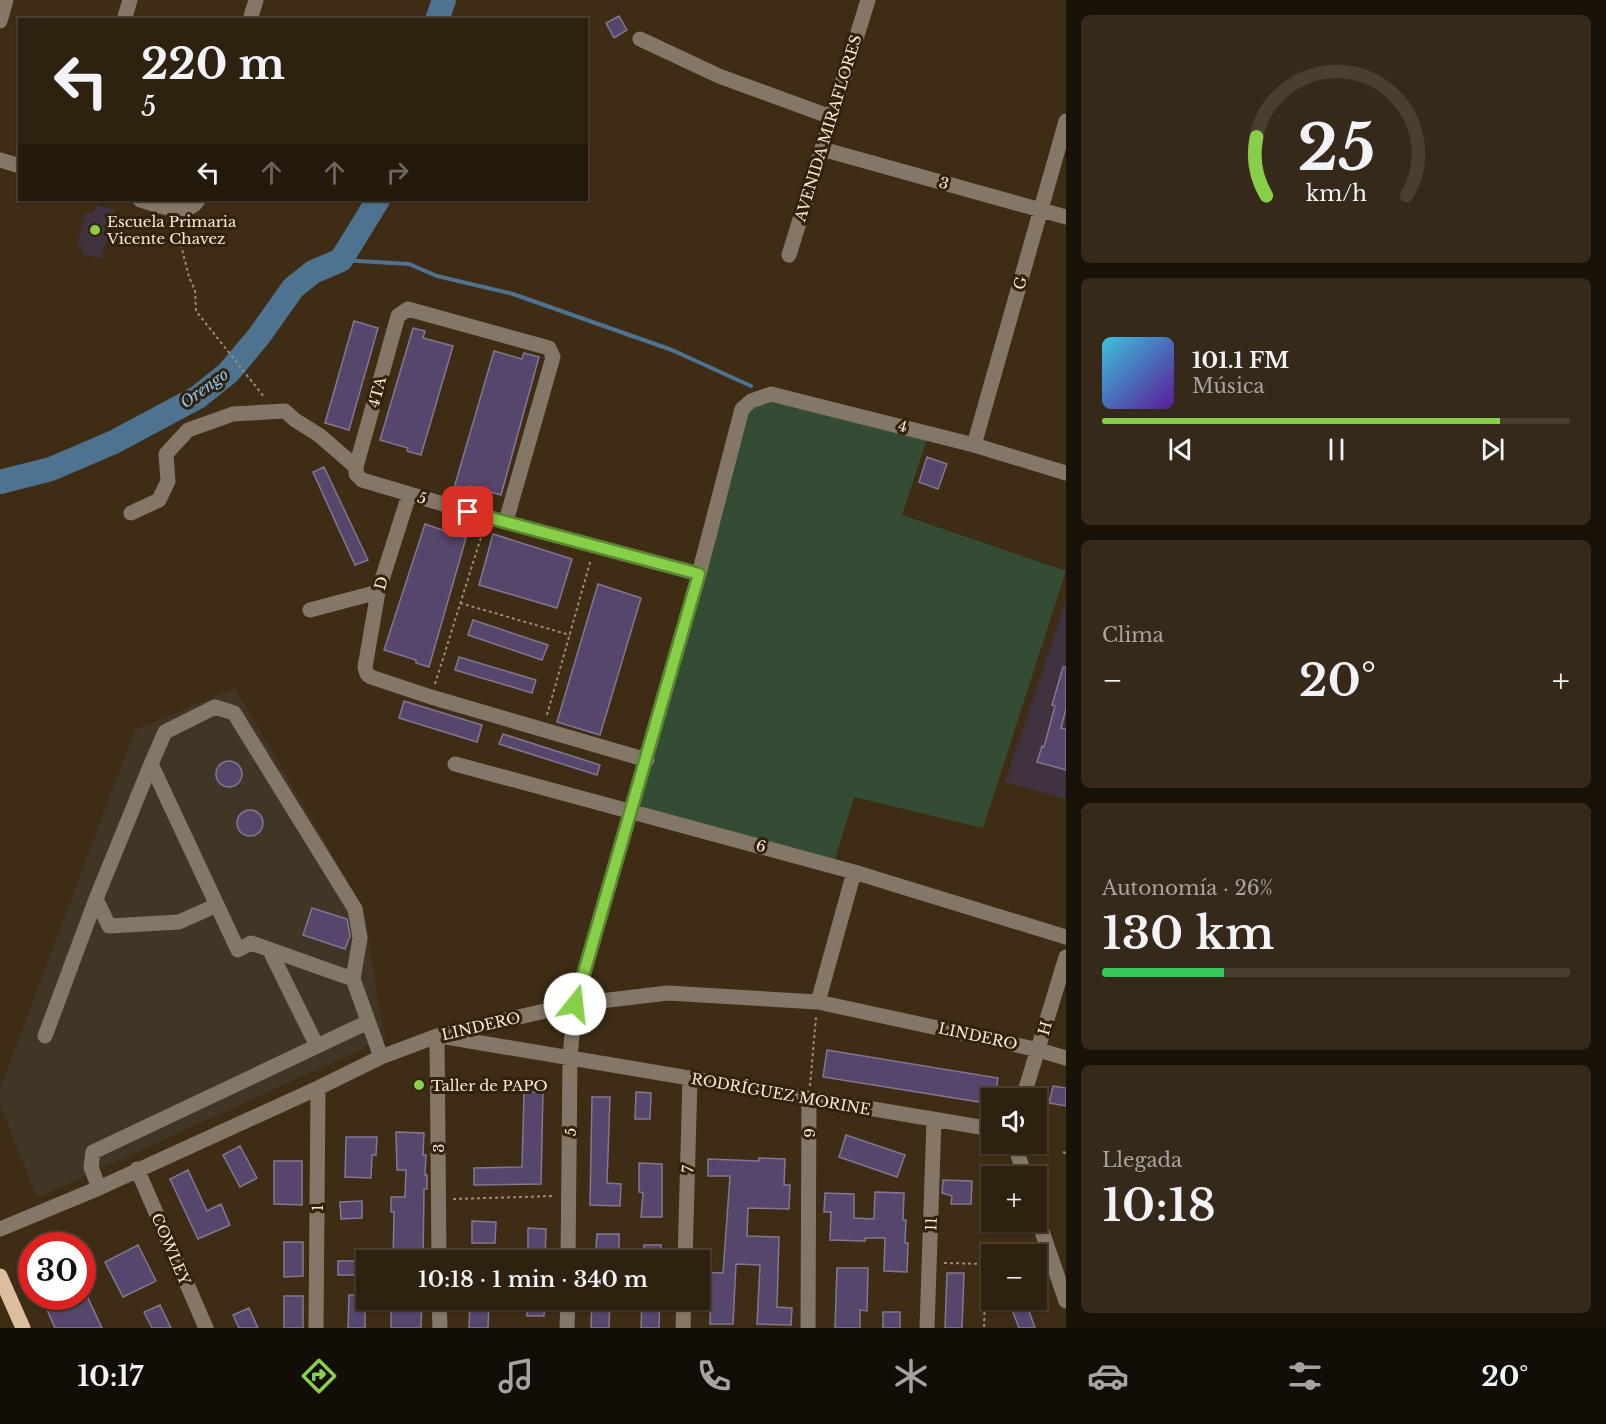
<!DOCTYPE html>
<html lang="es">
<head>
<meta charset="utf-8">
<style>
	:root { --surface:#2e2110; --page:#362919; --text:#f1f3f6; --muted:#a7a39f; --line:#493e30; --accent:#88cf49 }
	body { margin:0; font-family:"Libre Baskerville",serif; background:var(--page); color:var(--text); height:100vh; display:flex; flex-direction:column; font-size:22px; white-space:nowrap }
	* { box-sizing:border-box; margin:0 }
	p { font-size:20px; color:var(--muted) }
	.icon { flex:none; width:33px; height:33px; fill:none; stroke:currentColor; stroke-width:2; stroke-linecap:round; stroke-linejoin:round }
	.map { position:relative; flex:1; overflow:hidden }
	.details { display:flex; flex-direction:column; gap:15px; padding:15px; background:#191209; width:540px }
	.details>* { flex:none }
	.banner { position:absolute; left:18px; top:18px; width:570px; height:183px; border-radius:0px; box-shadow:0 2px 4px #0004,0 0 0 2px var(--line); background:#2e2110; color:var(--text); overflow:hidden }
	.tools { position:absolute; left:981px; top:1088px; display:grid; gap:12px }
	.tools a { display:grid; place-items:center; width:66px; height:66px; border-radius:0px; background:var(--surface); box-shadow:0 2px 4px #0004,0 0 0 2px var(--line); font-size:30px }
	.speed { position:absolute; left:18px; top:1232px; display:flex; gap:12px; font-size:30px; font-weight:700; text-align:center }
	.speed>* { display:grid; place-content:center; width:78px; height:78px; border-radius:50%; background:var(--surface); box-shadow:0 2px 4px #0004,0 0 0 2px var(--line); line-height:1 }
	.speed .limit { border:9px solid #d22; background:#fff; color:#111 }
	.pin { position:absolute; display:grid; place-items:center; width:51px; height:51px; color:#fff; margin:-26px; border-radius:12px; box-shadow:0 3px 9px #0006 }
	.me { position:absolute; width:66px; margin:-33px; rotate:16deg; stroke-linejoin:round; filter:drop-shadow(0 0 4px #0008) }
	.turn { display:flex; align-items:center; gap:21px; height:126px; padding:0 24px; font-size:27px }
	.turn .icon { width:78px; height:78px; stroke-width:2.5 }
	.turn b { display:block; font-size:42px; line-height:51px }
	.lanes { display:flex; align-items:center; height:57px; padding:0 24px; background:#0003; justify-content:center; gap:30px; direction:ltr }
	.lanes .off { opacity:.35 }
	.big { font-size:45px; font-weight:600; line-height:1.1 }
	.details .card { flex:1; display:flex; flex-direction:column; justify-content:center; gap:9px; min-width:0; padding:0 21px; border-radius:9px; background:var(--page) }
	.details .dial { align-items:center; gap:0 }
	.dial svg { height:156px; overflow:visible; fill:none; stroke:var(--line); stroke-width:7; stroke-linecap:round; text-anchor:middle }
	.dial text { fill:var(--text); stroke:none }
	.song { display:flex; align-items:center; gap:18px }
	.cover { width:72px; height:72px; border-radius:9px; background:linear-gradient(135deg,hsl(190 70% 55%),hsl(270 70% 35%)) }
	.played { height:6px; border-radius:3px; background:linear-gradient(90deg,var(--accent) 85%,var(--line) 85%) }
	.keys { display:flex; justify-content:space-around; direction:ltr }
	.heat { display:flex; justify-content:space-between; align-items:center; font-size:33px; direction:ltr }
	.charge { height:9px; border-radius:4px; background:linear-gradient(90deg,#34c759 26%,var(--line) 0) }
	.trip { position:absolute; left:356px; top:1250px; width:354px; height:60px; border-radius:0px; background:var(--surface); box-shadow:0 2px 4px #0004,0 0 0 2px var(--line); font-weight:600; line-height:60px; text-align:center }
	.menu { display:flex; height:96px; justify-content:space-around; align-items:center; background:#120d06; color:var(--muted) }
	.menu .icon { width:42px; height:42px }
	.menu .current { color:var(--accent) }
	.menu b { font-size:27px; color:var(--text) }
	main { display:flex; flex:1; min-height:0 }
	.map>svg:first-child { display:block }
	.industrial { fill:#413526 }
	.education { fill:#40323f }
	.green { fill:#344c33 }
	.lines { fill:none; stroke-linecap:round; stroke-linejoin:round }
	.stream { stroke:#4d7391; stroke-width:4 }
	.river { stroke:#4d7391; stroke-width:24 }
	.building { fill:#56466b; stroke:#827793; stroke-width:1.5 }
	.path { stroke:#9b8c7a; stroke-width:2; stroke-dasharray:3 3; stroke-linecap:butt }
	.minor { stroke:#857768; stroke-width:15 }
	.major { stroke:#dbbe9e; stroke-width:15 }
	.route-casing { stroke:#58872f; stroke-width:15 }
	.route { stroke:#88cf49; stroke-width:10 }
	.poi-dot { fill:#88cf49; stroke:#33220b; stroke-width:2 }
	.labels { text-anchor:middle; dominant-baseline:central; stroke-width:6; stroke-linejoin:round; paint-order:stroke }
	.street-label { font-size:15px; fill:#f4e8da; stroke:#33220b }
	.poi-label { font-size:15px; fill:#f4e8da; stroke:#33220b; text-anchor:start }
	.water-label { font-size:16px; font-style:italic; fill:#89c6f7; stroke:#33220b }
</style>
</head>
<body>
<main>
<div class="map">
<svg width="1066" height="1328" viewBox="0 0 1066 1328">
	<rect width="100%" height="100%" fill="#3e2c15"/>
	<path class="industrial" d="M235 688 364 909 381 1019 386 1038 37 1198 0 1105V1089L135 730Z"/>
	<path class="education" d="M96 205 115 210 101 259 82 254 83 247 77 245 86 212 93 214Z
		M1066 600V799L1005 782Z"/>
	<path class="green" d="M771 394 929 433 902 515 1066 571 983 828 854 797 833 866 632 811 742 409Z"/>
	<g class="lines">
		<path class="stream" d="M341 260 409 264 437 276 513 294 672 350 751 386"/>
		<path class="river" d="M437 20 444 0
			M0 482 51 469 114 442 198 397 228 373 259 336 293 288 313 272 341 260 378 200"/>
	</g>
	<path class="building" d="M619 16 627 30 614 38 606 23Z
		M354 321 378 328 349 430 325 423Z
		M413 328 425 331 423 338 453 346 421 455 407 451 408 448 380 440Z
		M494 351 522 359 524 353 539 357 501 495 470 486 468 492 454 488Z
		M927 457 947 464 938 489 919 482Z
		M324 467 368 560 355 565 313 472Z
		M425 524 466 538 429 667 416 663V660L384 650Z
		M493 534 572 559 557 608 479 585Z
		M598 584 641 598 600 735 557 722Z
		M473 620 548 645 542 660 468 635Z
		M459 657 536 680 532 693 455 670Z
		M1063 667H1066V709L1061 728 1066 729V770L1037 762 1042 746 1044 747 1055 706 1052 705Z
		M404 701 482 725 477 742 399 718Z
		M503 734 600 765 597 775 499 744Z
		M216 774a13 13 0 1 1 26 0a13 13 0 1 1-26 0Z
		M237 823a13 13 0 1 1 26 0a13 13 0 1 1-26 0Z
		M312 908 347 919 350 936 345 949 303 935Z
		M827 1050 998 1078 995 1098H992V1104L823 1077Z
		M1053 1086 1066 1088V1106L1049 1103Z
		M524 1092H543L541 1184 474 1185V1168L522 1167Z
		M636 1092 651 1093 650 1119H635Z
		M592 1097H610L607 1183 621 1184 620 1206 590 1205Z
		M396 1132 424 1133 423 1155H426L425 1175H427V1189H424L423 1260H393L394 1212H391V1197H405L406 1170H397Z
		M846 1135 905 1155 897 1177 839 1157Z
		M346 1137H377L376 1155H372L371 1178 345 1177Z
		M240 1146 257 1178 240 1187 223 1155Z
		M759 1158 785 1159 784 1185H790L789 1209 748 1208 747 1236 779 1237 777 1307 792 1308 791 1325 757 1324 760 1265 736 1264 733 1324H710L711 1295 699 1294V1272L723 1273 730 1176H708V1159L759 1161Z
		M274 1161H302V1205L274 1204Z
		M639 1163 662 1164V1217H641L643 1193 639 1192Z
		M188 1170 207 1211 221 1204 230 1225 198 1239 170 1179Z
		M943 1180 972 1181 971 1204H951L952 1196 942 1193Z
		M875 1192 904 1193 903 1220H906L905 1243H908L907 1272 884 1271 885 1238H865V1241L830 1240 831 1212H824L825 1193 854 1194V1218L874 1219Z
		M362 1201V1218L341 1219 340 1202Z
		M472 1221 496 1222 495 1243H472Z
		M528 1228 546 1229 545 1260H528Z
		M597 1234H619V1250L596 1249Z
		M284 1242H303V1276L284 1277Z
		M138 1245 156 1281 123 1297 105 1262Z
		M644 1245H661V1260H643Z
		M338 1261H366V1275H338Z
		M837 1268H868L867 1311 860 1310V1328H835Z
		M947 1273H964L962 1328H945Z
		M349 1295H365V1328H348Z
		M41 1296H87L102 1328H55Z
		M284 1296H303V1328H284Z
		M422 1299 421 1328H391V1300Z
		M527 1299H545L544 1316H527Z
		M592 1299H610L609 1328H591Z
		M642 1299H660L659 1328H641Z
		M1008 1299H1025L1035 1328H1019Z
		M470 1301 489 1302 488 1328H469Z
		M160 1305 171 1328H152L144 1312Z
		M249 1308 258 1328H239L233 1315Z
		M883 1312H900V1328H883Z"/>
	<g class="lines">
		<path class="path" d="M172 222 182 249 189 277 195 290 196 311 265 398
			M460 603 570 635
			M435 684 483 531
			M547 715 591 559
			M810 1086 816 1017
			M1063 1152 1066 1153
			M453 1199 555 1196
			M1008 1254 1030 1244
			M944 1263 986 1264 984 1328
			M986 1264 992 1262"/>
		<path class="minor" d="M124 20 130 0
			M250 20 256 0
			M0 21 6 0
			M640 39 719 76 831 117
			M822 149 1066 217
			M0 160 20 166
			M140 200C156 204 187 219 198 200
			M789 255 868 0
			M974 445 1066 121
			M409 495 378 592 365 667 367 674 371 677 431 697 647 760
			M131 513 159 500 168 481 166 454 188 430 233 414 285 411 295 420 319 435 356 467
			M506 521 553 357 549 348 408 309 398 316 356 467V474L362 480 487 517 699 574
			M310 610 378 592
			M151 764 96 899 109 926 179 922 217 905
			M455 764 854 872 1066 937
			M269 949 317 1046
			M353 979 360 938 355 909 234 713 215 707 165 732 151 764 238 950 251 943 353 979 381 1057
			M818 1002 854 872
			M45 1036 96 899
			M437 1036 439 1260
			M446 1037 992 1129
			M1023 1098 1066 957
			M1014 1143 1025 1176
			M137 1169 206 1328
			M99 1188 91 1167 93 1152 368 1022
			M1036 1214 1066 1301
			M0 1229 99 1188 318 1088 381 1057 437 1036 575 1004 668 993 818 1002 1039 1050 1066 1058
			M568 1260 570 1057 575 1004 699 574 742 409 751 401 771 394 974 445 1066 473
			M685 1260 690 1079
			M439 1299 440 1328
			M316 1328 318 1088
			M567 1328 568 1299
			M683 1328 684 1299
			M808 1328 809 1098
			M927 1328 934 1120"/>
		<path class="major" d="M0 1276 23 1328"/>
	</g>
	<g class="lines">
		<g class="route-casing">
			<path id="route" d="M468 512 699 574 575 1004"/>
		</g>
		<use href="#route" class="route"/>
	</g>
	<g class="poi-dot">
		<circle cx="95" cy="230" r="6"/>
		<circle cx="419" cy="1085" r="6"/>
	</g>
	<g class="labels">
		<g class="street-label">
			<text transform="translate(828 128) rotate(-73)">AVENIDA MIRAFLORES</text>
			<text transform="translate(944 183) rotate(16)">3</text>
			<text transform="translate(1020 283) rotate(-74)">G</text>
			<text transform="translate(377 392) rotate(-75)">4TA</text>
			<text transform="translate(903 426) rotate(15)">4</text>
			<text transform="translate(422 498) rotate(16)">5</text>
			<text transform="translate(381 583) rotate(-74)">D</text>
			<text transform="translate(761 846) rotate(15)">6</text>
			<text transform="translate(481 1026) rotate(-13)">LINDERO</text>
			<text transform="translate(1045 1028) rotate(-74)">H</text>
			<text transform="translate(978 1036) rotate(12)">LINDERO</text>
			<text transform="translate(781 1094) rotate(10)">RODRÍGUEZ MORINE</text>
			<text transform="translate(570 1132) rotate(-90)">5</text>
			<text transform="translate(809 1133) rotate(-90)">9</text>
			<text transform="translate(438 1148) rotate(-90)">3</text>
			<text transform="translate(688 1169) rotate(-88)">7</text>
			<text transform="translate(317 1208) rotate(-90)">1</text>
			<text transform="translate(931 1224) rotate(-88)">11</text>
			<text transform="translate(171 1249) rotate(67)">COWLEY</text>
		</g>
		<g class="poi-label">
			<text x="107" y="221">Escuela Primaria<tspan x="107" dy="17">Vicente Chavez</tspan></text>
			<text x="431" y="1085">Taller de PAPO</text>
		</g>
		<g class="water-label">
			<text transform="translate(204 388) rotate(-36)">Orengo</text>
		</g>
	</g>
</svg>
<div class="tools">
<a><svg class="icon" aria-label="sound" viewBox="0 0 24 24"><path d="M4 9h4l5-4v14l-5-4H4zM17 9q2 3 0 6"/></svg></a>
<a>+</a>
<a>−</a>
</div>
<div class="speed"><div class="limit">30</div></div>
<div class="pin" style="left:468px;top:512px;background:#d93025"><svg class="icon" aria-label="arrive" viewBox="0 0 24 24"><path d="M6 21V4h12l-3 4 3 4H6"/></svg></div>
<svg class="me" style="left:575px;top:1004px" viewBox="-20 -20 40 40"><circle r="19" fill="#fff"/><path d="M0-13L10 11 0 6-10 11z" fill="#88cf49"/></svg>
<div class="trip">10:18 · 1 min · 340 m</div>
<div class="banner">
<div class="turn"><svg class="icon" aria-label="left" viewBox="0 0 24 24"><path d="M17 20v-9H6M10 6l-5 5 5 5"/></svg><div><b>220 m</b>5</div></div>
<div class="lanes"><svg class="icon" aria-label="left" viewBox="0 0 24 24"><path d="M17 20v-9H6M10 6l-5 5 5 5"/></svg><svg class="icon off" aria-label="ahead" viewBox="0 0 24 24"><path d="M12 20V5M6 11l6-6 6 6"/></svg><svg class="icon off" aria-label="ahead" viewBox="0 0 24 24"><path d="M12 20V5M6 11l6-6 6 6"/></svg><svg class="icon off" aria-label="right" viewBox="0 0 24 24"><path d="M7 20v-9h11M14 6l5 5-5 5"/></svg></div>
</div>
</div>
<section class="details">
<div class="card dial"><svg viewBox="0 0 100 80">
<path d="M14 69A42 42 0 1 1 86 69"/>
<path d="M14 69A42 42 0 0 1 9 39" stroke="#88cf49"/>
<text x="50" y="56" font-size="32" font-weight="700">25</text>
<text x="50" y="72" font-size="11">km/h</text>
</svg></div>
<div class="card">
<div class="song"><i class="cover"></i><div><b>101.1 FM</b><p>Música</p></div></div>
<div class="played"></div>
<div class="keys"><svg class="icon" aria-label="previous" viewBox="0 0 24 24"><path d="M18 5L8 12l10 7zM5 5v14"/></svg><svg class="icon" aria-label="pause" viewBox="0 0 24 24"><path d="M8 5v14M16 5v14"/></svg><svg class="icon" aria-label="next" viewBox="0 0 24 24"><path d="M6 5l10 7-10 7zM19 5v14"/></svg></div>
</div>
<div class="card"><p>Clima</p>
<div class="heat"><a>−</a><b class="big">20°</b><a>+</a></div>
</div>
<div class="card"><p>Autonomía · 26%</p><b class="big">130 km</b><div class="charge"></div></div>
<div class="card"><p>Llegada</p><b class="big">10:18</b></div>
</section>
</main>
<nav class="menu">
<b>10:17</b>
<svg class="icon current" aria-label="directions" viewBox="0 0 24 24"><path d="M12 3l9 9-9 9-9-9zM9 14v-3h6M13 9l2 2-2 2"/></svg>
<svg class="icon" aria-label="music" viewBox="0 0 24 24"><path d="M9 18V5l10-2v13"/><circle cx="6" cy="18" r="3"/><circle cx="16" cy="16" r="3"/></svg>
<svg class="icon" aria-label="phone" viewBox="0 0 24 24"><path d="M5 4h4l2 5-3 2q2 4 5 5l2-3 5 2v4C11 20 4 13 5 4z"/></svg>
<svg class="icon" aria-label="climate" viewBox="0 0 24 24"><path d="M12 3v18M4 7l16 10M4 17L20 7"/></svg>
<svg class="icon" aria-label="car" viewBox="0 0 24 24"><path d="M5 17H2v-5l4-1 3-4h7l3 4 3 1v5h-3M9 17h6M6 11h13"/><circle cx="7" cy="17" r="2"/><circle cx="17" cy="17" r="2"/></svg>
<svg class="icon" aria-label="filters" viewBox="0 0 24 24"><path d="M4 7h16M4 17h16"/><circle cx="9" cy="7" r="2"/><circle cx="15" cy="17" r="2"/></svg>
<b>20°</b>
</nav>
</body>
</html>
